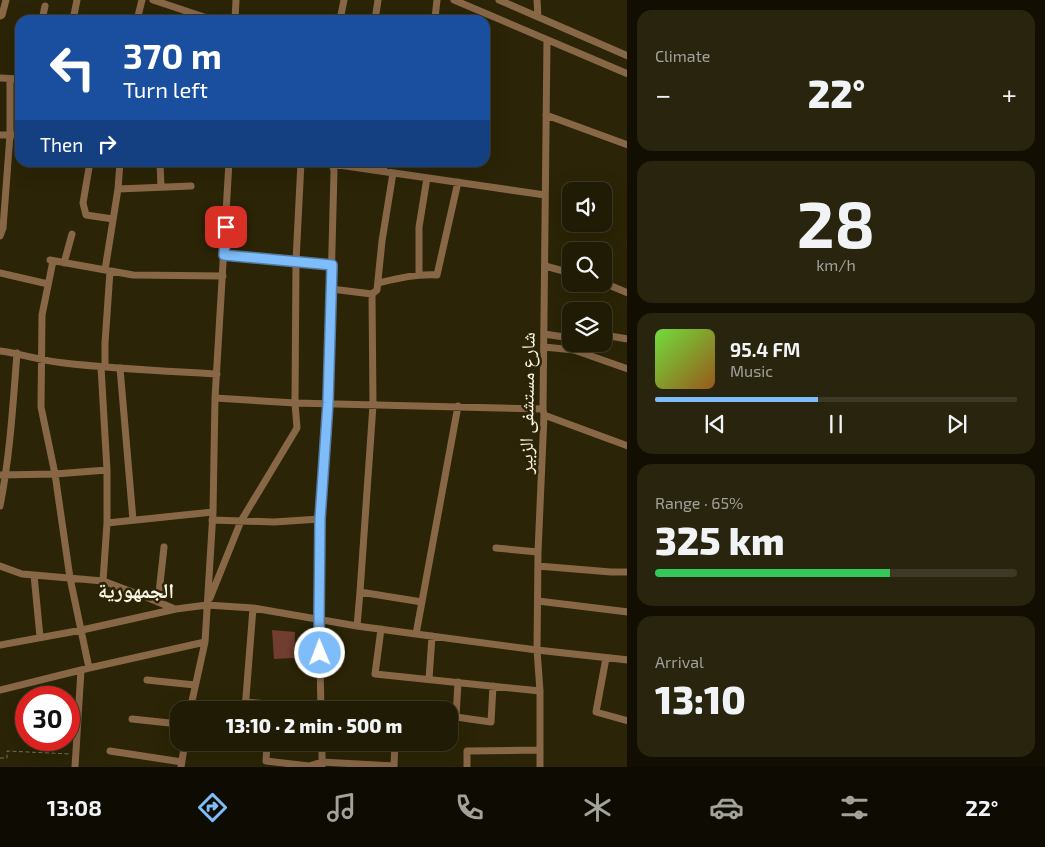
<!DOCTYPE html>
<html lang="en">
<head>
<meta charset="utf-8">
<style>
	:root { --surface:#201b04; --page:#28240e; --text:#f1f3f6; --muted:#a2a19a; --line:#3d3926; --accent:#7ebdf9 }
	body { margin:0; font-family:"Exo 2","Noto Naskh Arabic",sans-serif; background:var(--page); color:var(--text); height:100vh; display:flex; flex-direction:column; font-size:19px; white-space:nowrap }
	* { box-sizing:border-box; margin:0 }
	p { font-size:16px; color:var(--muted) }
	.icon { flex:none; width:28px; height:28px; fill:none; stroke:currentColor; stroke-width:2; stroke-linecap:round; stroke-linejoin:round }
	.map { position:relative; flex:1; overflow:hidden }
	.sheet { display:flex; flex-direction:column; gap:10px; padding:10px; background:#120f02; width:418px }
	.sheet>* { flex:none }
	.top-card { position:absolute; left:15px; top:15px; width:475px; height:152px; border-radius:15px; box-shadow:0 5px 20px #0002,0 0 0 1px var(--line); background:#1a4fa0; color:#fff; overflow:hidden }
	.tools { position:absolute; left:562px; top:182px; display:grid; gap:10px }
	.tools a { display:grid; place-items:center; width:50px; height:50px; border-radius:10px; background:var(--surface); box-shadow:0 5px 20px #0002,0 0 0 1px var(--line); font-size:25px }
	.speed { position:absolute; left:15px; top:686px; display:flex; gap:10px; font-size:25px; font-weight:700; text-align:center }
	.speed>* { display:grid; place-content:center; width:65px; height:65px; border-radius:50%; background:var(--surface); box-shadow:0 5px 20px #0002,0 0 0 1px var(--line); line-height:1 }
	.speed .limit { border:8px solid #d22; background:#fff; color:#111 }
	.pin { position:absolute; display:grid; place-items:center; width:42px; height:42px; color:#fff; margin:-21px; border-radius:10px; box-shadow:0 2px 8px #0006 }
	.me { position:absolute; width:55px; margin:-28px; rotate:359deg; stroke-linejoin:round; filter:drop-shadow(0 0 4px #0008) }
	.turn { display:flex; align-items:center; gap:18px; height:105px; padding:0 25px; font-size:22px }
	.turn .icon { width:65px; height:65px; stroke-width:2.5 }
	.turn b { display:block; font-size:35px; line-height:42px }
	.then { display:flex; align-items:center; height:48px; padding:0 25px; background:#0003; gap:10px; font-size:19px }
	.big { font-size:38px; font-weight:800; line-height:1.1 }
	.sheet .widget { flex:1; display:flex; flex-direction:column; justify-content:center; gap:8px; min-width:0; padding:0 18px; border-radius:15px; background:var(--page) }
	.sheet .dial { align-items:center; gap:0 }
	.dial b { font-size:65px; line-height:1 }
	.song { display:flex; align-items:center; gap:15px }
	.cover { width:60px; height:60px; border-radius:8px; background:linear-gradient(135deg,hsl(100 70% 55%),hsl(30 70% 35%)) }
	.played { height:5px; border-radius:2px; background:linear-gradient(90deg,var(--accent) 45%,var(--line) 45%) }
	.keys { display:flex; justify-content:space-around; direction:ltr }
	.heat { display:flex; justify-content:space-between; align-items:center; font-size:28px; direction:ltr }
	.charge { height:8px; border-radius:4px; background:linear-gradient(90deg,#34c759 65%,var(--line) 0) }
	.trip { position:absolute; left:170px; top:701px; width:288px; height:50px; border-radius:15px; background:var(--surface); box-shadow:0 5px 20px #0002,0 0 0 1px var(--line); font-weight:800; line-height:50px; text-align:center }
	.menu { display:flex; height:80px; justify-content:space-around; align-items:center; background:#0d0b02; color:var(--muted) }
	.menu .icon { width:35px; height:35px }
	.menu .current { color:var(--accent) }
	.menu b { font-size:22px; color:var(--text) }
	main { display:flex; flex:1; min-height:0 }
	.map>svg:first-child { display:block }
	.green { fill:#713d30 }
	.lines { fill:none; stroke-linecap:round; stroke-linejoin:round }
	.path { stroke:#756f55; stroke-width:1; stroke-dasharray:4 2.5; stroke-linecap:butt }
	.minor { stroke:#886747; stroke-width:7 }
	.route-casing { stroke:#527ba2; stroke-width:12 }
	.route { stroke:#7ebdf9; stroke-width:9 }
	.labels { text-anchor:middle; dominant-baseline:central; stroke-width:5; stroke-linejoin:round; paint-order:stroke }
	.street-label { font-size:19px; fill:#faf5e4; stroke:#2b2406 }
	.quarter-label { font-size:21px; font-weight:bold; fill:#faf5e4; stroke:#2b2406 }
</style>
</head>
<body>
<main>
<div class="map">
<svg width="628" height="767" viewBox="0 0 628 767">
	<rect width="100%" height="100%" fill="#2b2406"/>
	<path class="green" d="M272 630 295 632 294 658 274 659Z"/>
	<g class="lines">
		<path class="path" d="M0 758H7V751L70 754"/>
		<path class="minor" d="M153 0 213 20
			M454 0 628 74
			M499 0 628 56
			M537 0 538 17
			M0 16 2 15 6 0
			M42 20 45 6
			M73 20 77 0
			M137 20 142 0
			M235 20 236 0
			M340 20 344 0
			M375 20 378 0
			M433 20 435 18 437 0
			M0 78 20 79
			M546 115 628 145
			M0 135H20
			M90 162 83 203 86 215 113 219
			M160 162 161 187
			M304 162 332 164 545 195
			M383 171 385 162
			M118 189 191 186
			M0 236 3 228 10 135V79
			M224 255 332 265
			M50 260 133 275 223 276
			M53 261 42 315 41 407 55 474 70 578 89 668
			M64 263 72 234
			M545 266 571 273
			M105 270 118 189 120 162
			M0 273 48 284
			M419 274V227L427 178
			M378 283C399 278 415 274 437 275L458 182
			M604 283 628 293
			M331 289 372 294
			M544 334 571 338
			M604 335 628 339
			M544 347 574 350 628 369
			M0 351C22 354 42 361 64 363 115 369 166 371 217 374
			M583 353 585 344
			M101 367 107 470V523L103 581
			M105 367V343L110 271
			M120 368 133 520
			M215 398 295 403 543 409
			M544 415 628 446
			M0 475 55 474 107 470
			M0 506C10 456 13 404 17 353
			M212 520 274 522 320 519
			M107 523 213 512
			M496 548 538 552
			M0 566 22 574 34 575 103 581 146 597 175 609
			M538 566 611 572H628
			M34 575 40 637
			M360 592 422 602
			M210 598 241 521 297 428 295 403 296 261 301 162
			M538 601 628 612
			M158 602 164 547
			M357 626 360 592 373 405 372 294 377 290 382 241 393 173
			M381 629 375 674 540 691
			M416 634 458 406
			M0 645 82 630 176 609 207 605 253 608 357 626 416 634 537 650 628 660
			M606 658 596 712 628 721
			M429 679 432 636
			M147 680 195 685
			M458 682 456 717 491 722 493 686
			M0 690 89 668 205 642
			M245 702 321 709
			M321 705 349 707
			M190 706 214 710
			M190 710 205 642 213 512 215 398 229 162
			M245 710 253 608
			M321 710 319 619 320 519 328 403 334 171 332 162
			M132 719 179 724
			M264 742 267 743 266 761 309 766 322 762 394 766 395 742
			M322 742V767
			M110 751 182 762
			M75 767 81 670
			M181 767 185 742
			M467 767V751L540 750
			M540 767V691L537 650 538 552 544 415 543 409 547 40"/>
	</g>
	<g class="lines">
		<g class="route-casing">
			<path id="route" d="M226 227 224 255 332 265 328 403 320 519 319 619 320 653"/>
		</g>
		<use href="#route" class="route"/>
	</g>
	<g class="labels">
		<g class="street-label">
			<text transform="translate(526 403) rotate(-89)">شارع مستشفى الزبير</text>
		</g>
		<g class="quarter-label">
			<text x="136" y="589">الجمهورية</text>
		</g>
	</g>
</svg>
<div class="tools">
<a><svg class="icon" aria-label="sound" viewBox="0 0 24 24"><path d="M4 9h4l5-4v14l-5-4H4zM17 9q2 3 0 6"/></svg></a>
<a><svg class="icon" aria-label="search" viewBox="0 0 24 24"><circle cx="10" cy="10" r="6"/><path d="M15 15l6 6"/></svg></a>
<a><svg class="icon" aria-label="layers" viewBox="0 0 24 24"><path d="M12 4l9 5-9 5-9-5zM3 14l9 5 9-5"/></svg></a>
</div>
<div class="speed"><div class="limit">30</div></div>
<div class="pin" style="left:226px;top:227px;background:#d93025"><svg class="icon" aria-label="arrive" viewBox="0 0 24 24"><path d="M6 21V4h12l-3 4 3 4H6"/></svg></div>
<svg class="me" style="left:320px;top:653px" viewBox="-20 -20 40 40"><circle r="17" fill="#7ebdf9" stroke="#fff" stroke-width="3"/><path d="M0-11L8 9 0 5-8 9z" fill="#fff"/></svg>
<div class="trip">13:10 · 2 min · 500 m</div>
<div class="top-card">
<div class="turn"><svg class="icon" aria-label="left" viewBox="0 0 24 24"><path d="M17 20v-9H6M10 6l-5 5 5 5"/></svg><div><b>370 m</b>Turn left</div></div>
<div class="then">Then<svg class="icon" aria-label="right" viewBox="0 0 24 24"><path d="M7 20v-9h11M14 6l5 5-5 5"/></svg></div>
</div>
</div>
<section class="sheet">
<div class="widget"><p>Climate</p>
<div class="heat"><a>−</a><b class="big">22°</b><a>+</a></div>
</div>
<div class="widget dial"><b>28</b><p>km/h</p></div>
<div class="widget">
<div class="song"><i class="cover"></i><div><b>95.4 FM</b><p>Music</p></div></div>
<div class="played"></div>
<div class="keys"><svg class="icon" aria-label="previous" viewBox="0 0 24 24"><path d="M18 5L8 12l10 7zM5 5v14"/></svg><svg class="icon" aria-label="pause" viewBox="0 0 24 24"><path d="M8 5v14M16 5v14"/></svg><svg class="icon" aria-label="next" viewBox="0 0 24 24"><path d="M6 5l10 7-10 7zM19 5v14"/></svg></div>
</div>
<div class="widget"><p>Range · 65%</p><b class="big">325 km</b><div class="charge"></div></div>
<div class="widget"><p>Arrival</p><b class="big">13:10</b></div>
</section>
</main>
<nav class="menu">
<b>13:08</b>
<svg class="icon current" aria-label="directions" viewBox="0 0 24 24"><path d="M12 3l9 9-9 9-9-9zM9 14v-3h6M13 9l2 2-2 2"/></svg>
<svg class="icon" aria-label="music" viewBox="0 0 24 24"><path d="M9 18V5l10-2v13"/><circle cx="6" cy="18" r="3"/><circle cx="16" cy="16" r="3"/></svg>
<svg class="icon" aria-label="phone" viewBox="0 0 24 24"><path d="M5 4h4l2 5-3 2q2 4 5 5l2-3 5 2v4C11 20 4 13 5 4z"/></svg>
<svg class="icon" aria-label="climate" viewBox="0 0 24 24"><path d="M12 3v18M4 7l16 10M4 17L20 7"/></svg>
<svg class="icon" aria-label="car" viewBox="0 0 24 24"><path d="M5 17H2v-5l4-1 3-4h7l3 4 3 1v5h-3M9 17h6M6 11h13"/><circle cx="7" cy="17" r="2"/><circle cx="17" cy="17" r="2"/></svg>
<svg class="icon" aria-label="filters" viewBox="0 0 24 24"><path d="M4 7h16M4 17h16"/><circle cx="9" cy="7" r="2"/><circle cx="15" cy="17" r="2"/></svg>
<b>22°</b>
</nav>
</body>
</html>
